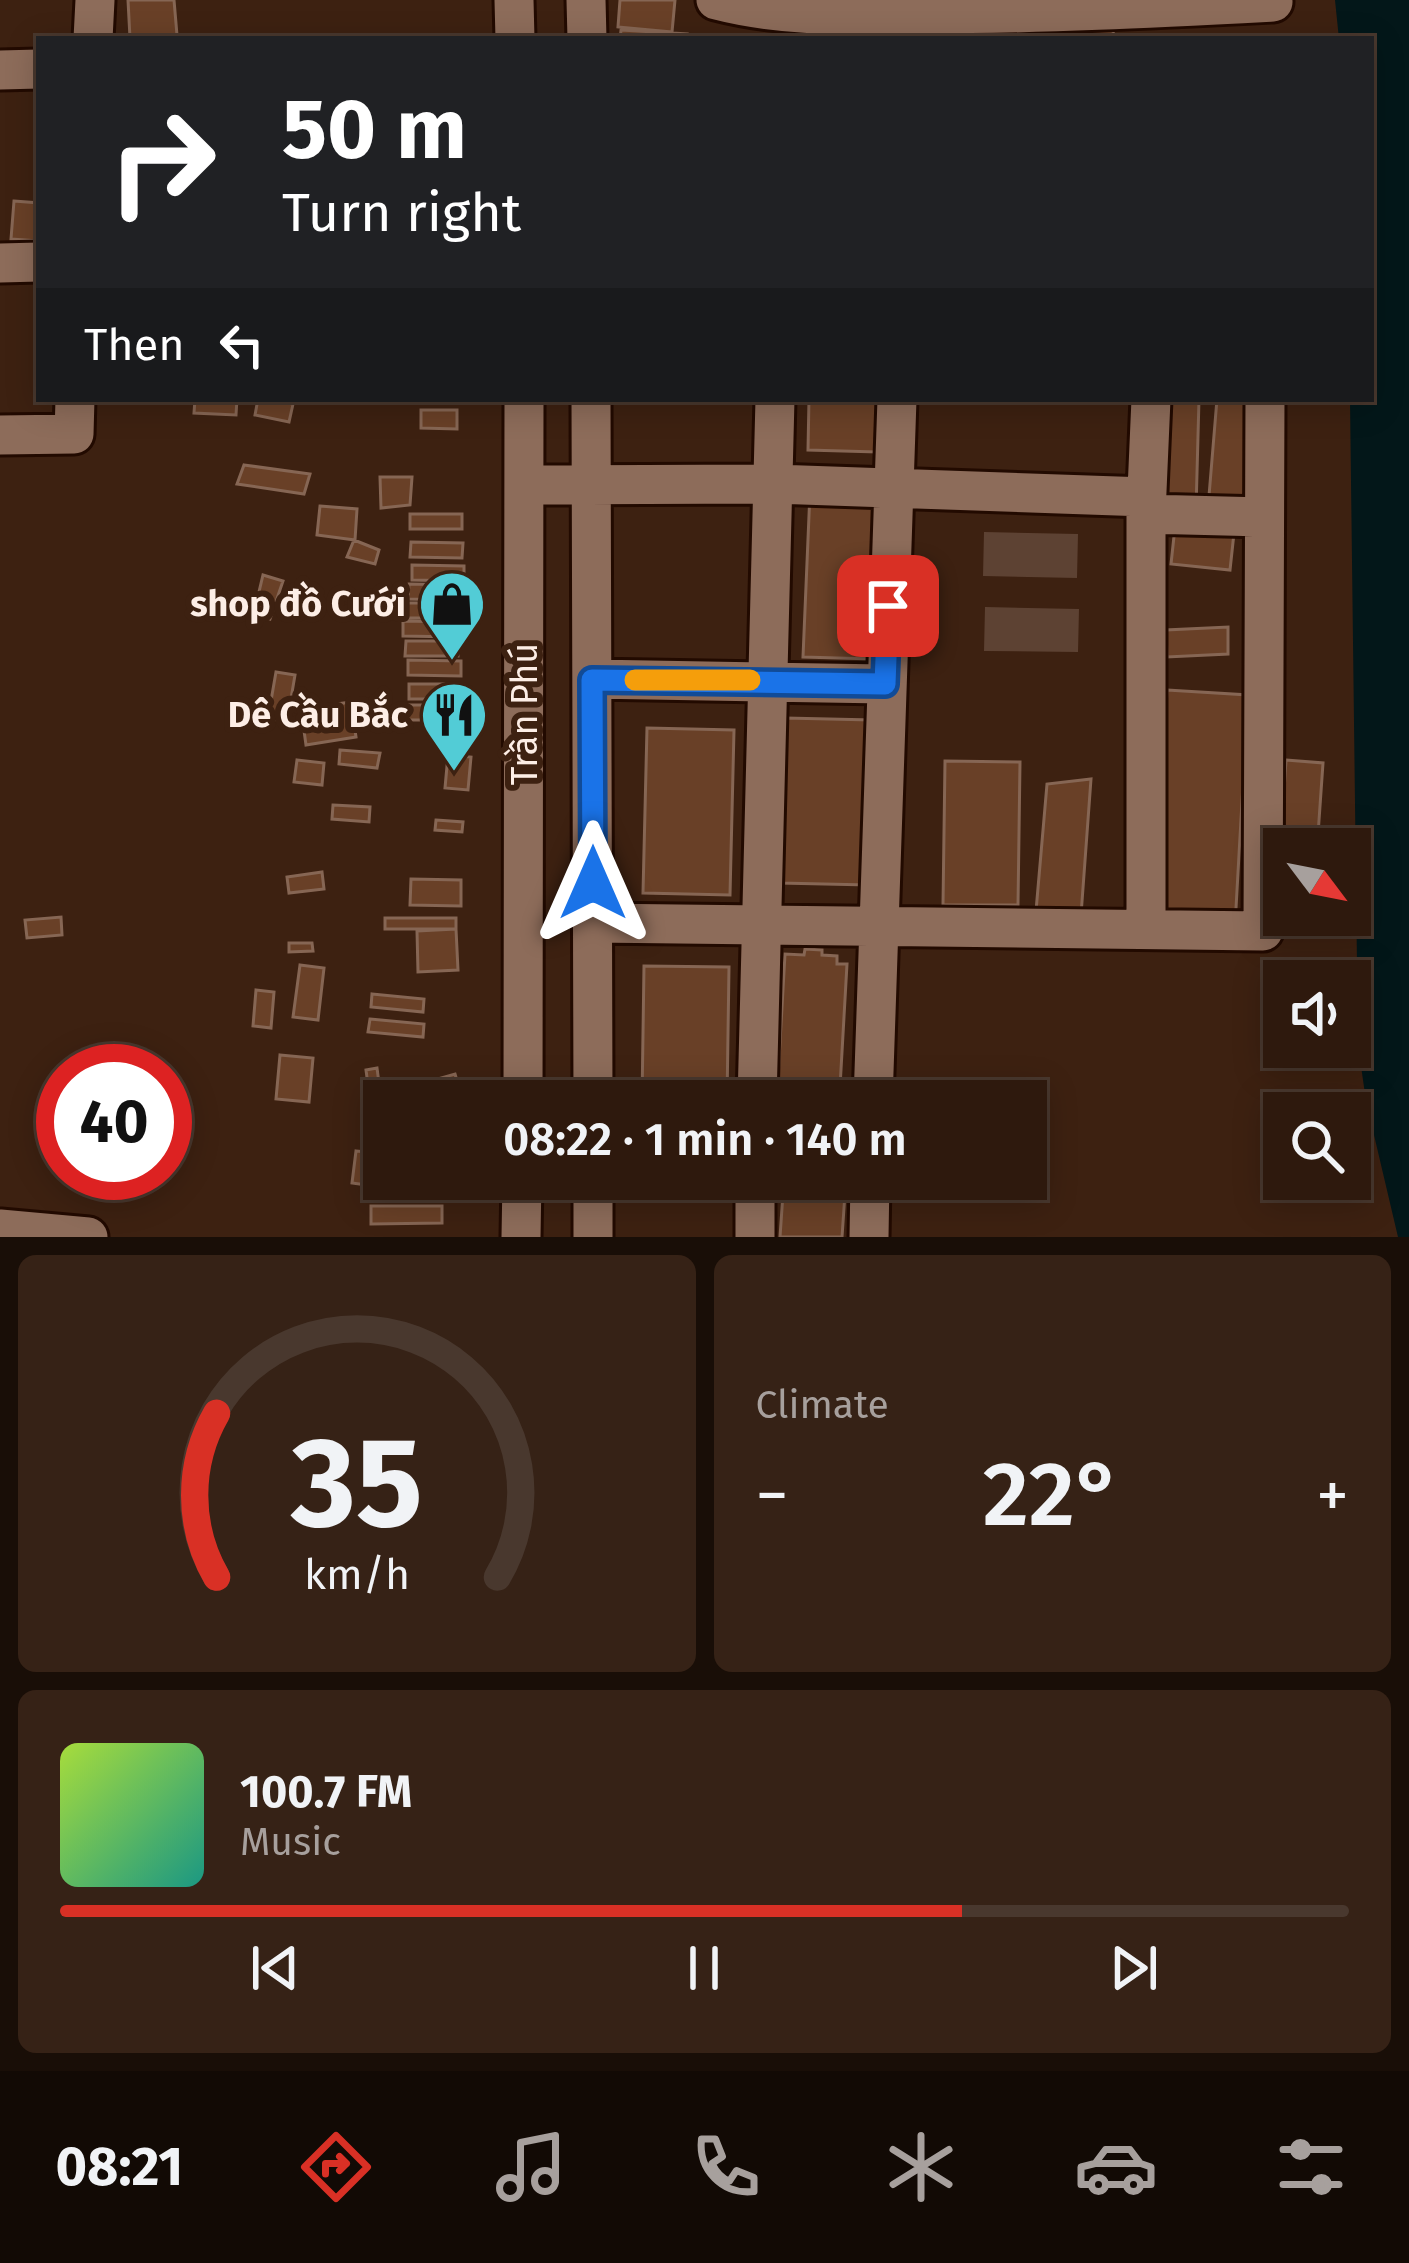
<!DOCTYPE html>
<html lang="en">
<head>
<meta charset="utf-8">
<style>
	:root { --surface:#2e190d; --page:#362216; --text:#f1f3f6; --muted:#a7a09d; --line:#49382e; --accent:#d93025 }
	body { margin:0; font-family:"Fira Sans",sans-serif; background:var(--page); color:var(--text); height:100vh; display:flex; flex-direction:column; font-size:45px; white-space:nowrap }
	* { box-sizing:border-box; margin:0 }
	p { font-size:39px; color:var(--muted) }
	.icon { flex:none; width:66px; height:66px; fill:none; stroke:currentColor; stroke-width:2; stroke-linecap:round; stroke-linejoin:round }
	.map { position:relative; height:1237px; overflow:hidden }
	.side { display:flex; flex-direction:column; gap:18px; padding:18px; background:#190e07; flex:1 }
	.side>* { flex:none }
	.banner { position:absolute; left:36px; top:36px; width:1338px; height:366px; border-radius:0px; box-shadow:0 6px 30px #0003,0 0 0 3px var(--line); background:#202124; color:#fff; overflow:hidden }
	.needle { width:78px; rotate:122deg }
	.fabs { position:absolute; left:1263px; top:828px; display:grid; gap:24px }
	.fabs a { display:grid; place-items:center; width:108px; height:108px; border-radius:0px; background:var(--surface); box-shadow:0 6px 30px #0003,0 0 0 3px var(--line); font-size:60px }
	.speed { position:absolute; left:36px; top:1044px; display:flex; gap:24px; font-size:60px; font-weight:700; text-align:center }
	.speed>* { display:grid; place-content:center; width:156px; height:156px; border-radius:50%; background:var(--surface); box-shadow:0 6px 30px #0003,0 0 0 3px var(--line); line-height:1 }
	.speed .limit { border:18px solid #d22; background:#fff; color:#111 }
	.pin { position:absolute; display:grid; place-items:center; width:102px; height:102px; color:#fff; margin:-51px; border-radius:24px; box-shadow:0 6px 18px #0006 }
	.me { position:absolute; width:132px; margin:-66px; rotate:0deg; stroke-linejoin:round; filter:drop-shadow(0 0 9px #0008) }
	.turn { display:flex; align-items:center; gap:42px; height:252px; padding:0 48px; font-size:54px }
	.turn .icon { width:156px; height:156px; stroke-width:2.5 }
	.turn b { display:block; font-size:84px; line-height:102px }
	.then { display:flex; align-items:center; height:114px; padding:0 48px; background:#0003; gap:24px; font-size:45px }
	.big { font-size:90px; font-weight:600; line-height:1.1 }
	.side .tile { flex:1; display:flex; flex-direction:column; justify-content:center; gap:18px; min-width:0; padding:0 42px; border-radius:18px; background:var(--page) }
	.side .dial { align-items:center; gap:0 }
	.dial svg { height:312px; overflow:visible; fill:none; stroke:var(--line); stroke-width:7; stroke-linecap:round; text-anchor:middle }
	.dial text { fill:var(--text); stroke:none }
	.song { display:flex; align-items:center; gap:36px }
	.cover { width:144px; height:144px; border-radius:18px; background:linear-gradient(135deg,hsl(80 70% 55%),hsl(170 70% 35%)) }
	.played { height:12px; border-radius:6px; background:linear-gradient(90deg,var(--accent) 70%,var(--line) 70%) }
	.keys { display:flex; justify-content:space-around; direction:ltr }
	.heat { display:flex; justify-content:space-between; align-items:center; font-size:66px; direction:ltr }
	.side .tiles { flex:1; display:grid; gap:18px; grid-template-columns:1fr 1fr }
	.tile:last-child { grid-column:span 2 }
	.trip { position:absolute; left:363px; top:1080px; width:684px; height:120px; border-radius:0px; background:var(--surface); box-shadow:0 6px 30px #0003,0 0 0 3px var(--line); font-weight:600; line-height:120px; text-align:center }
	.tab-bar { display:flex; height:192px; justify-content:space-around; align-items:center; background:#120a05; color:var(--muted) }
	.tab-bar .icon { width:84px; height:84px }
	.tab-bar .active { color:var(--accent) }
	.tab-bar b { font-size:54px; color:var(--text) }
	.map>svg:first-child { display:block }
	.green { fill:#5d4233 }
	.water { fill:#031719 }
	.building { fill:#694027; stroke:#866654; stroke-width:3 }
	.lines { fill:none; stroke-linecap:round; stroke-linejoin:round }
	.minor-casing { stroke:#220a00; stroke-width:45 }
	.minor { stroke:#8d6c5a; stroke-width:39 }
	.route-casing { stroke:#114b97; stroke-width:30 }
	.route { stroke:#1a73e8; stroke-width:21 }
	.slow { stroke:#f59e0b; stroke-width:21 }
	.labels { text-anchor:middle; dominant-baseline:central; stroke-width:12; stroke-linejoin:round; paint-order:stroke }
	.poi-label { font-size:36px; font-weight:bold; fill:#fdeee6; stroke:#3d2111; text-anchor:end }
	.street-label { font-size:36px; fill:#fdeee6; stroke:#3d2111 }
</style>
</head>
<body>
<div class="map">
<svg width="1409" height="1237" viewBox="0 0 1409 1237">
	<rect width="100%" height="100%" fill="#3d2111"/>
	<path class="green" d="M984 532 1078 534 1077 578 983 576Z
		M985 607 1079 609 1078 652 984 651Z"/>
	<path class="water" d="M1335 0H1409V1237H1398L1366 1101 1358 1045 1350 399H1371V39H1339Z"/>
	<path class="building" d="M128 0H174L177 35 130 38Z
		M620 0H675L672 32 618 27Z
		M1067 16 1114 17 1113 37 1067 36Z
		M621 30 687 34 686 39H620Z
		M14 201 39 203V241L11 239Z
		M195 399H237L236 415 194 413Z
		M258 399 293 404 289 422 255 415Z
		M809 399H879L877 452 808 450Z
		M1164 399H1199L1196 510 1162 509Z
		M1217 399H1249L1246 510 1208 508Z
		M421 410H457V429L421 428Z
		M244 465 310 474 304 494 237 484Z
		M380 477H412L410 505 381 508Z
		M810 492 880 495 873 659 803 657Z
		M320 506 357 509 355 540 317 535Z
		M410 514H462V529H410Z
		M1175 527 1234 533 1230 570 1171 564Z
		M354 540 379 550 375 564 347 557Z
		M411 542 463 543 462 558 410 557Z
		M412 565 464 566V581L412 580Z
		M263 575 283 581 270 619 254 613Z
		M409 584 461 585V600L408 599Z
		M405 603H458V618H405Z
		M403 621 456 622V637L403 636Z
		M1228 627V654L1167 657 1166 630Z
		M406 641H458V656H405Z
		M408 660 461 661V676L408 675Z
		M276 672 295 675 287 722 268 718Z
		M409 684H461V699H409Z
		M1167 690 1248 695 1235 926 1154 922Z
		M351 702 356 737 306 745 301 709Z
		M408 705H461V720H408Z
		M785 718 872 720 868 885 780 883Z
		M647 728 734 730 730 895 643 893Z
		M340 750 380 753 377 768 339 764Z
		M448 755 471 757 468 790 445 788Z
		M297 760 324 763 322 785 294 782Z
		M1286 760 1323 763 1317 849H1284V915L1313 918 1276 916Z
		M945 761 1020 762 1018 905H943Z
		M1091 779 1081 915 1036 911 1047 784Z
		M333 805 370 807 369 822 332 819Z
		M436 820 463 822 462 832 435 830Z
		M322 872 324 889 289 893 287 877Z
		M411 879 461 880V906L410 905Z
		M61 917 62 935 27 938 25 920Z
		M385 918H456V929H385Z
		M456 929 458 970 418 972 417 931Z
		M289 943H312L313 951 289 952Z
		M805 949 822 950V955L837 956V964H847L840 1087 833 1086 832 1097 814 1096V1101L777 1095 785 954 804 955Z
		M300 965 324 968 318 1020 293 1017Z
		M644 966 729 967 727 1101H642Z
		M256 990 274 992 271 1028 253 1026Z
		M372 994 424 999 423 1012 371 1007Z
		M370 1019 424 1024 423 1037 368 1032Z
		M280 1055 313 1058 309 1102 276 1099Z
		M377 1068 380 1091 369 1093 366 1070Z
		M455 1074 460 1091 439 1097 434 1080Z
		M356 1151 378 1153 374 1186 352 1183Z
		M641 1179H726V1188H641Z
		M784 1179H846L842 1237H780Z
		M371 1206H442V1223L371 1224Z"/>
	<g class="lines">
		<g class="minor-casing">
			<path id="minor" d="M514 0 515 39
				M586 0 587 39
				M716 0C785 18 855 15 925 14 1042 14 1157 8 1273 2
				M93 39 95 0
				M0 70 39 69
				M0 263 39 262
				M591 399 593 1101
				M0 435 74 434 75 399
				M527 485 774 484 1146 497
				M1146 514 1264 517
				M592 679 885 684
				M594 923 1263 931 1265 399
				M1146 927V514L1151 399
				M523 1101 524 399
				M757 1101 775 399
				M873 1101 897 399
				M0 1229 88 1237
				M521 1237 522 1179
				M593 1237V1179
				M755 1237V1179
				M869 1237 870 1179"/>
		</g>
		<use href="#minor" class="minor"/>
	</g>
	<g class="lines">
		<g class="route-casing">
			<path id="route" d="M593 883 592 680 885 684 888 606"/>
		</g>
		<use href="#route" class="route"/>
		<path class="slow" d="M635 680H750"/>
	</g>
	<defs>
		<g id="shop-pin" transform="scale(3.45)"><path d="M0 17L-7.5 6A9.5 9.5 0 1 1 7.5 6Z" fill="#52ccd6" stroke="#3d2111"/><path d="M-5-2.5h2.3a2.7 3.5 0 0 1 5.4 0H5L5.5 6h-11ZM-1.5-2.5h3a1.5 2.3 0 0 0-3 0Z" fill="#111"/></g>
		<g id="restaurant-pin" transform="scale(3.45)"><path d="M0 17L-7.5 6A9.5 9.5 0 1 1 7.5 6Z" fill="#52ccd6" stroke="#3d2111"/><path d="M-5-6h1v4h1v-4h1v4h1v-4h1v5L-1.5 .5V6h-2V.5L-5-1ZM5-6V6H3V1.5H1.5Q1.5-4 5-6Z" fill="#111"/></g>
	</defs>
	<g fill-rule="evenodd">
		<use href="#shop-pin" x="452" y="604"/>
		<use href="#restaurant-pin" x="454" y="715"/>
	</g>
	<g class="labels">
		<g class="poi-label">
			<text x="406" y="604">shop đồ Cưới</text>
			<text x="408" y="715">Dê Cầu Bắc</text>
		</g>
		<g class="street-label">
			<text transform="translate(525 714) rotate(-90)">Trần Phú</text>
		</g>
	</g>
</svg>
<div class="fabs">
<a><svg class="needle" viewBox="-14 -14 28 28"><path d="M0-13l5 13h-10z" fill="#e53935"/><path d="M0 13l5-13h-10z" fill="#a7a09d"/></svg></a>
<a><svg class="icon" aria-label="sound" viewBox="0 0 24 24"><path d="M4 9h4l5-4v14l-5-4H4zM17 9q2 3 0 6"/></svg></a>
<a><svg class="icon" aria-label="search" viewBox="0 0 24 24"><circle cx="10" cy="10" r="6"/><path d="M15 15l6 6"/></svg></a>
</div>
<div class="speed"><div class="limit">40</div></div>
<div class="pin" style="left:888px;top:606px;background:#d93025"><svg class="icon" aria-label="arrive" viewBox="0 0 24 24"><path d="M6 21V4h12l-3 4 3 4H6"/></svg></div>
<svg class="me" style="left:593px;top:883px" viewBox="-20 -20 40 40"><path d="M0-17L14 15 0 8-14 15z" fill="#1a73e8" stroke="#fff" stroke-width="4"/></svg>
<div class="trip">08:22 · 1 min · 140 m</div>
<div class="banner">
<div class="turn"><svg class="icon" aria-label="right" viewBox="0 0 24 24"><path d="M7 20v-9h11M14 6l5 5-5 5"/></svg><div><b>50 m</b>Turn right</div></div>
<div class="then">Then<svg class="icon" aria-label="left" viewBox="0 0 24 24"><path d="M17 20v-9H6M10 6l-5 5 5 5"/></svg></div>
</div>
</div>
<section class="side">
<div class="tiles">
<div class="tile dial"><svg viewBox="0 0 100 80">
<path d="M14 69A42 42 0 1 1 86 69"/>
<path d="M14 69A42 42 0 0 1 14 27" stroke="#d93025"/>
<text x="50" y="56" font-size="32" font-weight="700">35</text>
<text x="50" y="72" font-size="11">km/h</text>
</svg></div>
<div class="tile"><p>Climate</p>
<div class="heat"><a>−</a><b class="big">22°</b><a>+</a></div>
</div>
<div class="tile">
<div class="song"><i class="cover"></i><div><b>100.7 FM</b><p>Music</p></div></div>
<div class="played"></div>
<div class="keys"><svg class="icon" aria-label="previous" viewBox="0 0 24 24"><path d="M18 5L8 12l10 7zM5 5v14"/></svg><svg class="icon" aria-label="pause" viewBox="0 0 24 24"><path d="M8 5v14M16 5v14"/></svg><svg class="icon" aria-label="next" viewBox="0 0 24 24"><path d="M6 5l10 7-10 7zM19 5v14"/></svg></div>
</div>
</div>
</section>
<nav class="tab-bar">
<b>08:21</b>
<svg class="icon active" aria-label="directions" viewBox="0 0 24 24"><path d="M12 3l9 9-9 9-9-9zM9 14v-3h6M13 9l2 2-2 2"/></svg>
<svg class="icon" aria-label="music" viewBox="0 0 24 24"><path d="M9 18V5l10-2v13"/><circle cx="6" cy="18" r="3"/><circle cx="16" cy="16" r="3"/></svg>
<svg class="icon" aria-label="phone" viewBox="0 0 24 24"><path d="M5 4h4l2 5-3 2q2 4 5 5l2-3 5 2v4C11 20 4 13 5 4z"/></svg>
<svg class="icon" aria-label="climate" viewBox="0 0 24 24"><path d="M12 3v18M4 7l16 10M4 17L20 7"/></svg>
<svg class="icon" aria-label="car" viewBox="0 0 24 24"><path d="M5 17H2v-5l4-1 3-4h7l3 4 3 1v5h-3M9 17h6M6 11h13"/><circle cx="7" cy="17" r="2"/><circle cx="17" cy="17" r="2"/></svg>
<svg class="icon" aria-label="filters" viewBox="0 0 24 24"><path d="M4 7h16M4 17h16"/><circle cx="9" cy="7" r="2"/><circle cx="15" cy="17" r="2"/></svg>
</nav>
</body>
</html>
